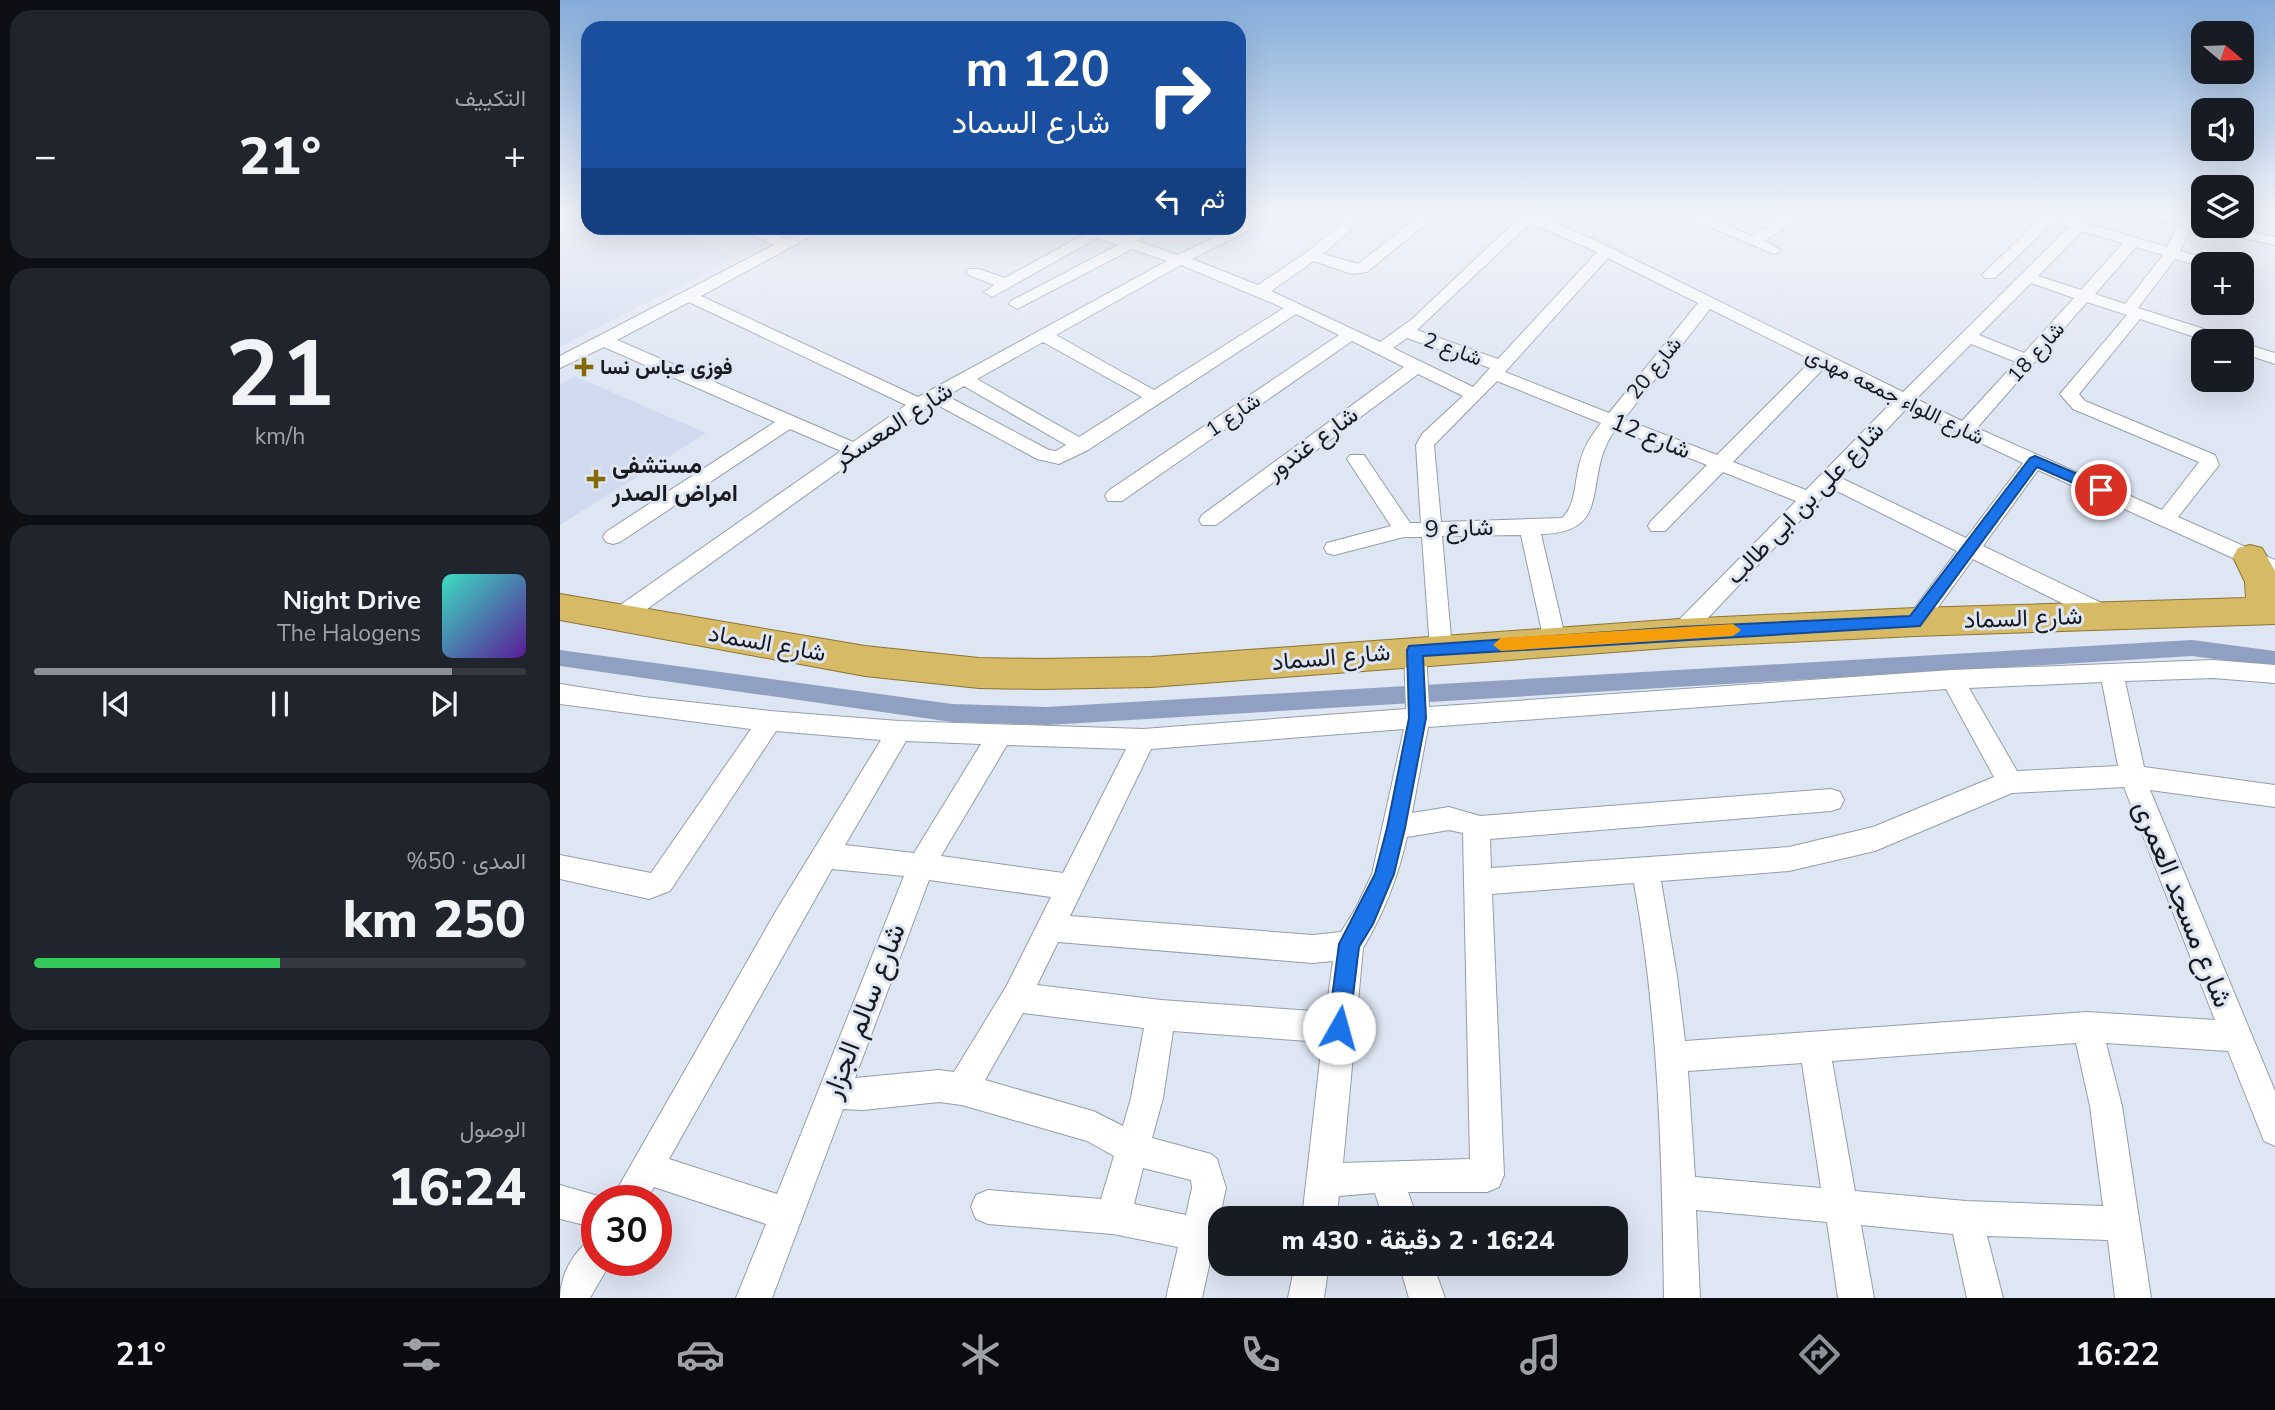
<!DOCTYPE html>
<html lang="ar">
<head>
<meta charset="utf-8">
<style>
	:root { --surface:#171b24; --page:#20242c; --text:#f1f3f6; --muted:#9ea1a6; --line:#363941; --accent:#8c9099 }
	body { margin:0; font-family:"Nunito Sans",Vazirmatn,sans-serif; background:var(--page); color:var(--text); direction:rtl; height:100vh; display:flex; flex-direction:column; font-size:26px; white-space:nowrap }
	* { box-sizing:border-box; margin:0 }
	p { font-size:23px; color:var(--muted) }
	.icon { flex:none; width:38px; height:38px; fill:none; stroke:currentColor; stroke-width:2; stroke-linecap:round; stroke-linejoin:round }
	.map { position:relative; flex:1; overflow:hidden; direction:ltr }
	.details { display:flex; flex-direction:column; gap:10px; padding:10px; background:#0d0f14; width:560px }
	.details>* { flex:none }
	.banner { position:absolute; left:21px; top:21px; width:665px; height:214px; border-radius:21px; box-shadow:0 7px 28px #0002; direction:rtl; background:#1a4fa0; color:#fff; overflow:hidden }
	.needle { width:46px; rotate:109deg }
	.buttons { position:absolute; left:1631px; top:21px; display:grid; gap:14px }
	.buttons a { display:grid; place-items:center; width:63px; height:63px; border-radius:14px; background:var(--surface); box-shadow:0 7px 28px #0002; font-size:35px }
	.speed { position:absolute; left:21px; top:1185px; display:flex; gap:14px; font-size:35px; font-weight:700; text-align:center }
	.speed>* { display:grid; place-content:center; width:91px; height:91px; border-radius:50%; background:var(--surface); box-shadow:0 7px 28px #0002; line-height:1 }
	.speed .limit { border:10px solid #d22; background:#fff; color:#111 }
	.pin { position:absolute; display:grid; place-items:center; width:60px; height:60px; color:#fff; margin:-30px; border:4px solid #fff; border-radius:50%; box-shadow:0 2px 7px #0007 }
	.me { position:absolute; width:77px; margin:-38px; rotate:7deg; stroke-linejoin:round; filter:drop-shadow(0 0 5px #0008) }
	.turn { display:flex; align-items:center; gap:24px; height:147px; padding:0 21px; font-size:32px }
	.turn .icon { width:91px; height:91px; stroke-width:2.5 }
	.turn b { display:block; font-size:49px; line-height:60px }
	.then { display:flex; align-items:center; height:66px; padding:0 21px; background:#0003; gap:14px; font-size:26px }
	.big { font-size:52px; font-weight:800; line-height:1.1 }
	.details .tile { flex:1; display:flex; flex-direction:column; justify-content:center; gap:10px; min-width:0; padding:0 24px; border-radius:21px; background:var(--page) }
	.details .dial { align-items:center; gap:0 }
	.dial b { font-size:91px; line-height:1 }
	.song { display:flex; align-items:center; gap:21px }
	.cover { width:84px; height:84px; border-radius:10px; background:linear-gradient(135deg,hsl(170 70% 55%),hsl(270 70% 35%)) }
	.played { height:7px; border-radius:4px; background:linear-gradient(90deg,var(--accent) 85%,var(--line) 85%) }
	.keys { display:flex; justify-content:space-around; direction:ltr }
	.heat { display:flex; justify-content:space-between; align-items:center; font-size:38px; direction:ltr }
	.charge { height:10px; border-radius:5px; background:linear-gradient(90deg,#34c759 50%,var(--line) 0) }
	.trip { position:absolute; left:648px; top:1206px; width:420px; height:70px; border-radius:21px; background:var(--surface); box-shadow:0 7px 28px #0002; font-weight:800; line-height:70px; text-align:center; direction:rtl }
	.dock { display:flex; height:112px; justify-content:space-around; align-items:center; background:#090b0e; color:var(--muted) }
	.dock .icon { width:49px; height:49px }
	.dock .active { color:var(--accent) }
	.dock b { font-size:32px; color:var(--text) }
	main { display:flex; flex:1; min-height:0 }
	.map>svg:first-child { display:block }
	.built { fill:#d0daef }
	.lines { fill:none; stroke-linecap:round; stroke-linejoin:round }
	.canal { fill:#8fa0c2; fill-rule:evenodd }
	.minor-casing { stroke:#969daa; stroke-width:2 }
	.trunk-casing { stroke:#8c7634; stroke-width:2 }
	.minor { fill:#fff; fill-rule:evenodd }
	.trunk { fill:#d6ba66; fill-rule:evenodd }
	.route { fill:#1a73e8; stroke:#114b97; stroke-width:2 }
	.slow { fill:#f59e0b }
	.poi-dot { fill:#866a06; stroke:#dee5f3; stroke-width:2.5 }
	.labels { text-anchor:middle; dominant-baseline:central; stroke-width:6; stroke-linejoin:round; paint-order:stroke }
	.far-street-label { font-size:21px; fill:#181a1f; stroke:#dee5f3 }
	.far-poi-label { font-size:21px; font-weight:bold; fill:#181a1f; stroke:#dee5f3; text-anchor:start }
	.street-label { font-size:24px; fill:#181a1f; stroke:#dee5f3 }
	.poi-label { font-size:24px; font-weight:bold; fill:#181a1f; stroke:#dee5f3; text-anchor:start }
	.near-street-label { font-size:28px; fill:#181a1f; stroke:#dee5f3 }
</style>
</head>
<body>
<main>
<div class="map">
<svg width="1715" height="1298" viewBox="0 0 1715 1298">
	<rect width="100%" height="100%" fill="#dee5f3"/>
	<path class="built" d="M0 213H28V228H117L175 257 0 347Z
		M15 376 146 433 0 525V384Z"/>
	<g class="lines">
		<path class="canal" d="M1632 640 1715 651V667L1632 656 487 725 392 722 0 666V650L392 704 487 707Z"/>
		<g class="minor-casing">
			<path id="minor" d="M693 213H709L691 229 632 259 698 285 747 252 794 213H810L763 254 798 264 863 213H879L807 272 792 274 754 261 711 291 820 342 851 320 959 218 953 213H974L1051 248 1343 392 1509 227 1493 222 1435 278H1425L1422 275 1425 272 1480 219 1469 213H1491L1607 247 1618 224 1583 216 1581 213H1608L1643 220V226H1665L1715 237V245L1631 226 1620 251 1641 257 1644 260 1636 265 1615 259 1578 308 1669 337 1671 341H1647L1580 319 1519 394 1525 401 1655 455 1659 465 1618 517 1715 560V577L1478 470 1423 546 1554 609 1557 615 1554 621 1546 623 1538 621 1413 559 1363 628 1355 630 1347 628 1344 622 1397 551 1271 488 1128 639 1120 642 1112 639 1109 633 1112 627 1236 501 1163 472 1105 531H1091L1088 526 1091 521 1147 465 1056 429C1020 475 1057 533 981 534L1006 641 1003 647 995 650 987 647 984 641 961 535 882 536 892 649 889 655 881 658 873 655 870 649 862 537H844L774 555 767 553 764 548 767 543 831 526 787 459 790 455H804L850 523H861L856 445 862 434 903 396 858 374 656 525H642L639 520 642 515 844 367 792 341 562 501H548L545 496 548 491 779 335 736 314 528 450 499 464 477 459 374 403 69 622 61 624 53 622 50 616 53 610 281 451 230 429 60 542 53 544 46 542 43 537 46 532 215 422 44 347 0 368V356L214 245 183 231 181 228H199L226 239 249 228H266L141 296 358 397 607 261 572 249 457 309 449 304 451 301 558 245 537 238 432 297 424 292 434 285 409 275 406 272 409 269H419L445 278 523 235 504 231 502 228H549L548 232 564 237 580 228H597L577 241 618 255 672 228H679V224ZM970 223 1037 252 938 359 857 330ZM1522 231 1563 243 1521 290 1478 276ZM1576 247 1603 255 1565 304 1535 294ZM1048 258 1138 303 1049 413 945 372ZM621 265 724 308 594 390 496 335ZM1471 283 1514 298 1464 353 1419 335ZM129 302 346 405 293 442 57 340ZM1527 302 1567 315 1500 394 1513 409 1639 462 1602 510 1417 428ZM1150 309 1252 360 1157 455 1064 419ZM847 338 930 368 913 387 833 348ZM483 342 582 397 519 437 417 379ZM1411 344 1456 362 1402 421 1356 399ZM1265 367 1333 401 1246 490 1173 462ZM937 381 1041 423C1032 435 1024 446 1020 462 1014 481 1017 504 1002 518L881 522 874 445ZM404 386 506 445 496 451 489 450 387 396ZM1347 408 1463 463 1406 538 1281 478Z
				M1117 213H1136L1192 236 1231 213H1248L1204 241 1221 250 1214 254Z
				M1689 213H1715V221L1691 216Z
				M1682 343 1715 353V364L1682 353Z
				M855 641 863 644 866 650 869 707 1392 670 1653 660 1715 665V683L1653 678 1565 681 1584 767 1715 785V807L1590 790 1715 1091V1146L1704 1141 1668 1051 1546 1043 1562 1106 1591 1298H1555L1548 1240 1427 1236 1443 1298H1407L1393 1234 1301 1225 1314 1298H1278L1267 1222 1136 1210 1140 1298H1104C1102 1158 1099 1020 1074 883L932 894 944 1175 939 1187 927 1192H848L857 1218H823L815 1193 779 1196 776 1218H742L762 1042 613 1031 603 1098 592 1138 651 1154 657 1159 666 1188 642 1298H606L618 1247 553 1234 428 1224 416 1219 411 1207 416 1195 428 1190 541 1199 554 1156 527 1141 402 1105 379 1102 303 1110 283 1109 212 1298H176L206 1224 94 1187 86 1200H51L216 911 321 740 216 731 110 891 89 899 0 879V855L91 873 191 729 0 704V684L84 697 210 711 339 721 583 729 846 709 844 650 847 644ZM1542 682 1558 766 1457 771 1409 688ZM1386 689 1434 777 1313 827 1229 847 931 868 930 839 1271 811 1280 808 1284 800 1280 792 1271 789 920 816 889 807 852 813 868 727ZM844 729 812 874 796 908 781 932 753 935 510 916 591 749ZM346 741 421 744 354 853 285 845ZM447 745 566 749 503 873 381 856ZM1564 787 1655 1020 1527 1012 1125 1041 1117 976 1101 881 1229 871 1315 851 1452 793ZM889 830 903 833 910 1159 783 1163 803 948C824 913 838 877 847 837ZM272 869 344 876 217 1194 109 1159ZM369 880 491 897 446 987 394 1072 379 1070 295 1078ZM498 942 753 963 773 961 766 1012 601 1000 477 985ZM463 1013 584 1028 571 1098 563 1126 533 1111 425 1080ZM1516 1043 1530 1106 1543 1206 1406 1201 1295 1191 1272 1061ZM1242 1063 1261 1188 1135 1177 1128 1071ZM583 1168 631 1180 632 1188 626 1215 574 1204Z
				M0 1185 49 1199 37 1200V1228L0 1219Z
				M37 1237V1260H52L30 1298H0C0 1275 15 1246 37 1237Z
				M735 1264H769L764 1298H728Z
				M839 1264H873L885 1298H849Z"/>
		</g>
		<g class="trunk-casing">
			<path id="trunk" d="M1690 545 1702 548 1715 571V624L1355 636 1120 647 591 687 480 689 419 688 305 676 0 620V594L305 646 419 658 480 659 591 657 1120 619 1355 608 1686 598 1685 582 1673 557 1678 548Z"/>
		</g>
		<use href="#minor" class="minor"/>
		<use href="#trunk" class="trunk"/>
	</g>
	<linearGradient id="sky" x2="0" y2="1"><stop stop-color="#84acd9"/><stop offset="0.54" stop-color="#f0f3fa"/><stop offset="1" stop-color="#f0f3fa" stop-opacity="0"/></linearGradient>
	<rect width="1715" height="395" fill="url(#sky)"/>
	<path class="route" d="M1475 456 1546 486 1548 490 1541 494 1536 493 1477 467 1360 626 863 656 866 718 845 828 834 874 813 924 799 947 789 1028 786 1035 779 1038 771 1035 768 1028 779 944 815 874 827 828 849 718 847 650 849 646 1120 627 1350 616 1470 458Z"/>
	<path class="slow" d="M1173 624 1181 630 1173 636 941 651 933 645 941 638Z"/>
	<g class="poi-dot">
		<path d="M20.5 356.5h7v7h7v7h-7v7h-7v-7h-7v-7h7z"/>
		<path d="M32.5 468.5h7v7h7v7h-7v7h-7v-7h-7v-7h7z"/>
	</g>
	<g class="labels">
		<g class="far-street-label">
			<text transform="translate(893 349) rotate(20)">شارع 2</text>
			<text transform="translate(1476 352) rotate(-48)">شارع 18</text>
			<text transform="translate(1094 368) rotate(-51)">شارع 20</text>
			<text transform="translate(1335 396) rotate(26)">شارع اللواء جمعه مهدى</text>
			<text transform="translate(673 415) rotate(-34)">شارع 1</text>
		</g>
		<g class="far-poi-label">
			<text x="40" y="367">فوزى عباس نسا</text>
		</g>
		<g class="street-label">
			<text transform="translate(333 425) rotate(-33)">شارع المعسكر</text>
			<text transform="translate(1091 436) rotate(22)">شارع 12</text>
			<text transform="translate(752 443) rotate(-36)">شارع غندور</text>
			<text transform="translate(1245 503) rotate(-46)">شارع على بن ابى طالب</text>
			<text transform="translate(899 528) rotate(-2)">شارع 9</text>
			<text transform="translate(1463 618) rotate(-2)">شارع السماد</text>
			<text transform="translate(207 643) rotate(10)">شارع السماد</text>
			<text transform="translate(771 657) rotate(-5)">شارع السماد</text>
		</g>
		<g class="poi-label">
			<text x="52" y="465">مستشفى<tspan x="52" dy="28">امراض الصدر</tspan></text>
		</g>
		<g class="near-street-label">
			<text transform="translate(1623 904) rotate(68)">شارع مسجد العمرى</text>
			<text transform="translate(304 1011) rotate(-69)">شارع سالم الجزار</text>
		</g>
	</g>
</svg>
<div class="buttons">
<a><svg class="needle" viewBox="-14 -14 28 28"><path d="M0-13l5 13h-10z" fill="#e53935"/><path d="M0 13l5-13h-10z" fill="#9ea1a6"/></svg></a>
<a><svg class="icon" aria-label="sound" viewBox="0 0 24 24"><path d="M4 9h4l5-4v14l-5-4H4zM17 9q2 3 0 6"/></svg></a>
<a><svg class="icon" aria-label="layers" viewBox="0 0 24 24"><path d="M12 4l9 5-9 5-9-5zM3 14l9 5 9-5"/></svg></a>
<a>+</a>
<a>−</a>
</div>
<div class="speed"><div class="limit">30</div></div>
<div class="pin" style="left:1541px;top:490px;background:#d93025"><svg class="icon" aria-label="arrive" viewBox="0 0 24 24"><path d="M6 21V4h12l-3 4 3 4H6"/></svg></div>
<svg class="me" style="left:779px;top:1028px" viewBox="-20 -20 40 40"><circle r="19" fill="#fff"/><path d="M0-13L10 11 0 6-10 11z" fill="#1a73e8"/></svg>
<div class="trip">16:24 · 2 دقيقة · 430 m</div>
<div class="banner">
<div class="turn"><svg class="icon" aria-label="right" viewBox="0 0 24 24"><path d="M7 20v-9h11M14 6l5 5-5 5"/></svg><div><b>120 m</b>شارع السماد</div></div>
<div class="then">ثم<svg class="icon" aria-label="left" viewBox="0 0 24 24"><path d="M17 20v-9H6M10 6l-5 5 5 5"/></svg></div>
</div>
</div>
<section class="details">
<div class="tile"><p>التكييف</p>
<div class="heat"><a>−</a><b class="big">21°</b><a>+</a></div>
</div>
<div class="tile dial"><b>21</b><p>km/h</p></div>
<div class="tile">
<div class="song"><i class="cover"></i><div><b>Night Drive</b><p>The Halogens</p></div></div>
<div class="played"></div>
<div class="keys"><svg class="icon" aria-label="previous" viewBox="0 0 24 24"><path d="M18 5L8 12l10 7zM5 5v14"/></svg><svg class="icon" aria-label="pause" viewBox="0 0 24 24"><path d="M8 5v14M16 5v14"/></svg><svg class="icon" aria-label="next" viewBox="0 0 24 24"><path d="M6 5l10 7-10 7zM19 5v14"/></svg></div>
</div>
<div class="tile"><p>المدى · 50%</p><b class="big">250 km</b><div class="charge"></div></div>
<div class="tile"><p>الوصول</p><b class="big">16:24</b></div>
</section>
</main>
<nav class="dock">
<b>16:22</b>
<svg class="icon active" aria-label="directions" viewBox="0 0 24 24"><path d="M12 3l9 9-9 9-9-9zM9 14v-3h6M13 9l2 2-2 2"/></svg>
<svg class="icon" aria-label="music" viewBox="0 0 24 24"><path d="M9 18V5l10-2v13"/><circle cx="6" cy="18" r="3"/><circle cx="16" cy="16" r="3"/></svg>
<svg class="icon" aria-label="phone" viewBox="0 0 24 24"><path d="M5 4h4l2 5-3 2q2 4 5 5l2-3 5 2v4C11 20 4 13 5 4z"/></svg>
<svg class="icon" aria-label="climate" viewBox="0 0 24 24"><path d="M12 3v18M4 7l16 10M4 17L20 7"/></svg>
<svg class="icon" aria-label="car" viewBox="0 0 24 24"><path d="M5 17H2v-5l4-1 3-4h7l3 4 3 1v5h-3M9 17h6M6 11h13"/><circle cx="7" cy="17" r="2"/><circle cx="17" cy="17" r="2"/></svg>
<svg class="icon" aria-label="filters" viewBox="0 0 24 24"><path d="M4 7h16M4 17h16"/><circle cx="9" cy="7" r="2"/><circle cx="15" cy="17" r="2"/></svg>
<b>21°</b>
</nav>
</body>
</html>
